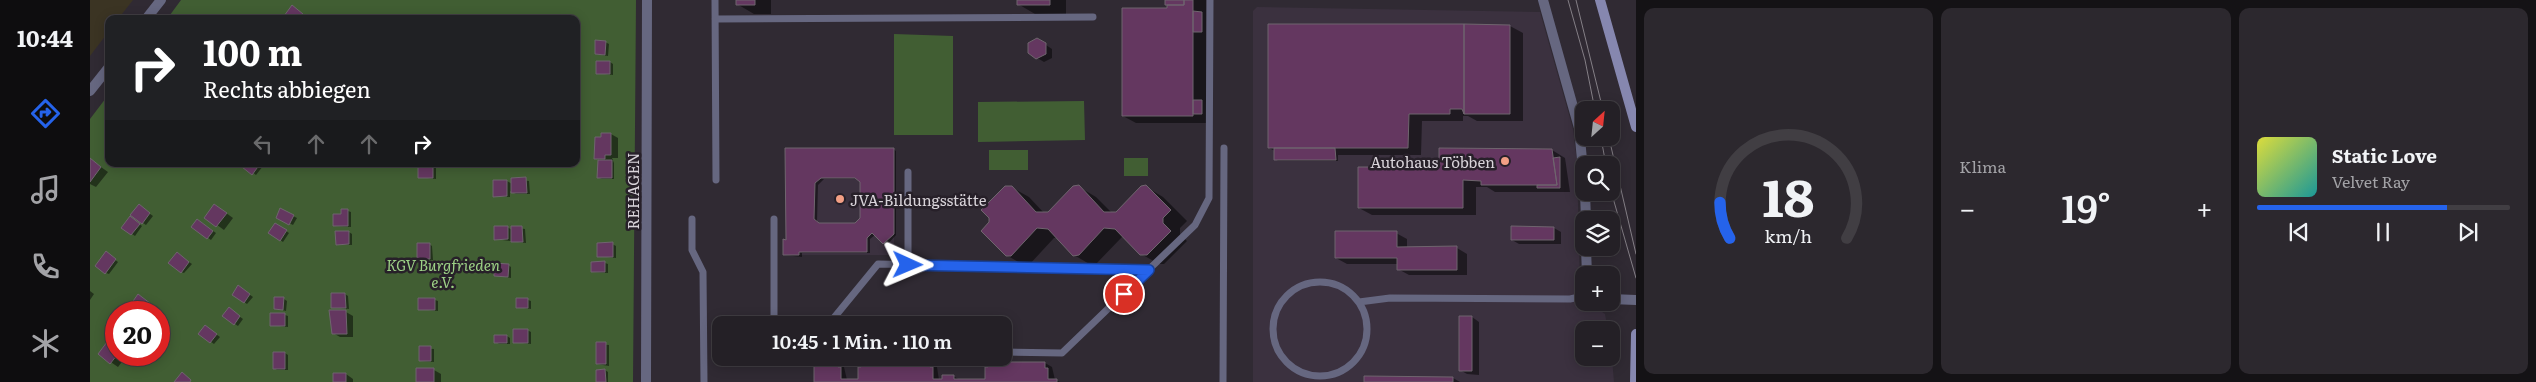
<!DOCTYPE html>
<html lang="de">
<head>
<meta charset="utf-8">
<style>
	:root { --surface:#242026; --page:#2c282e; --text:#f1f3f6; --muted:#a3a3a7; --line:#413e43; --accent:#2563eb }
	body { margin:0; font-family:Literata,serif; background:var(--page); color:var(--text); height:100vh; display:flex; flex-direction:column; font-size:19px; white-space:nowrap }
	* { box-sizing:border-box; margin:0 }
	p { font-size:16px; color:var(--muted) }
	.icon { flex:none; width:28px; height:28px; fill:none; stroke:currentColor; stroke-width:2; stroke-linecap:round; stroke-linejoin:round }
	.map { position:relative; flex:1; overflow:hidden }
	.panel { display:flex; flex-direction:column; gap:8px; padding:8px; background:#141215; width:900px }
	.panel>* { flex:none }
	.hud { position:absolute; left:15px; top:15px; width:475px; height:152px; border-radius:10px; box-shadow:0 2px 12px #0003,0 0 0 1px var(--line); background:#202124; color:#fff; overflow:hidden }
	.needle { width:32px; rotate:27deg }
	.tools { position:absolute; left:1485px; top:101px; display:grid; gap:10px }
	.tools a { display:grid; place-items:center; width:45px; height:45px; border-radius:10px; background:var(--surface); box-shadow:0 2px 12px #0003,0 0 0 1px var(--line); font-size:25px }
	.speed { position:absolute; left:15px; top:301px; display:flex; gap:10px; font-size:25px; font-weight:700; text-align:center }
	.speed>* { display:grid; place-content:center; width:65px; height:65px; border-radius:50%; background:var(--surface); box-shadow:0 2px 12px #0003,0 0 0 1px var(--line); line-height:1 }
	.speed .limit { border:8px solid #d22; background:#fff; color:#111 }
	.pin { position:absolute; display:grid; place-items:center; width:42px; height:42px; color:#fff; margin:-21px; border:2px solid #fff; border-radius:50%; box-shadow:0 1px 5px #0007 }
	.me { position:absolute; width:55px; margin:-28px; rotate:91deg; stroke-linejoin:round; filter:drop-shadow(0 0 4px #0008) }
	.turn { display:flex; align-items:center; gap:18px; height:105px; padding:0 15px; font-size:22px }
	.turn .icon { width:65px; height:65px; stroke-width:2.5 }
	.turn b { display:block; font-size:35px; line-height:42px }
	.lanes { display:flex; align-items:center; height:48px; padding:0 15px; background:#0003; justify-content:center; gap:25px; direction:ltr }
	.lanes .off { opacity:.35 }
	.big { font-size:38px; font-weight:600; line-height:1.1 }
	.panel .widget { flex:1; display:flex; flex-direction:column; justify-content:center; gap:8px; min-width:0; padding:0 18px; border-radius:10px; background:var(--page) }
	.panel .dial { align-items:center; gap:0 }
	.dial svg { height:130px; overflow:visible; fill:none; stroke:var(--line); stroke-width:7; stroke-linecap:round; text-anchor:middle }
	.dial text { fill:var(--text); stroke:none }
	.song { display:flex; align-items:center; gap:15px }
	.cover { width:60px; height:60px; border-radius:8px; background:linear-gradient(135deg,hsl(60 70% 55%),hsl(180 70% 35%)) }
	.played { height:5px; border-radius:2px; background:linear-gradient(90deg,var(--accent) 75%,var(--line) 75%) }
	.keys { display:flex; justify-content:space-around; direction:ltr }
	.heat { display:flex; justify-content:space-between; align-items:center; font-size:28px; direction:ltr }
	.panel .tiles { flex:1; display:grid; gap:8px; grid-template-columns:repeat(3,1fr) }
	.trip { position:absolute; left:622px; top:316px; width:300px; height:50px; border-radius:10px; background:var(--surface); box-shadow:0 2px 12px #0003,0 0 0 1px var(--line); font-weight:600; line-height:50px; text-align:center }
	main { display:flex; flex:1; min-height:0 }
	.dock { display:flex; flex-direction:column; width:90px; justify-content:space-around; align-items:center; background:#0e0d0f; color:var(--muted) }
	.dock .icon { width:35px; height:35px }
	.dock .current { color:var(--accent) }
	.dock b { font-size:22px; color:var(--text) }
	.map>svg:first-child { display:block }
	.commercial { fill:#3b3423 }
	.built { fill:#3b313f }
	.green { fill:#415e33; fill-rule:evenodd }
	.shadow { fill:#0007; fill-rule:evenodd }
	.building { fill:#643760; stroke:#6f656e; fill-rule:evenodd }
	.lines { fill:none; stroke-linecap:round; stroke-linejoin:round }
	.service { stroke:#666780; stroke-width:7 }
	.minor { stroke:#666780; stroke-width:10 }
	.tertiary { stroke:#666780; stroke-width:10 }
	.secondary { stroke:#8687af; stroke-width:10 }
	.tram { stroke:#847f86; stroke-width:1 }
	.route-casing { stroke:#184099; stroke-width:12 }
	.route { stroke:#2563eb; stroke-width:9 }
	.poi-dot { fill:#f39f85; stroke:#272029; stroke-width:2 }
	.labels { text-anchor:middle; dominant-baseline:central; stroke-width:5; stroke-linejoin:round; paint-order:stroke }
	.poi-label { font-size:15px; fill:#d9d4da; stroke:#272029; text-anchor:end }
	.street-label { font-size:15px; fill:#d9d4da; stroke:#272029 }
	.park-label { font-size:15px; font-style:italic; fill:#9dd286; stroke:#272029 }
</style>
</head>
<body>
<main>
<nav class="dock">
<b>10:44</b>
<svg class="icon current" aria-label="directions" viewBox="0 0 24 24"><path d="M12 3l9 9-9 9-9-9zM9 14v-3h6M13 9l2 2-2 2"/></svg>
<svg class="icon" aria-label="music" viewBox="0 0 24 24"><path d="M9 18V5l10-2v13"/><circle cx="6" cy="18" r="3"/><circle cx="16" cy="16" r="3"/></svg>
<svg class="icon" aria-label="phone" viewBox="0 0 24 24"><path d="M5 4h4l2 5-3 2q2 4 5 5l2-3 5 2v4C11 20 4 13 5 4z"/></svg>
<svg class="icon" aria-label="climate" viewBox="0 0 24 24"><path d="M12 3v18M4 7l16 10M4 17L20 7"/></svg>
</nav>
<div class="map">
<svg width="1546" height="382" viewBox="0 0 1546 382">
	<rect width="100%" height="100%" fill="#302a33"/>
	<path class="commercial" d="M0 0H43L28 19H19V31L0 56Z"/>
	<path class="built" d="M1167 7 1450 12 1483 129 1487 163 1490 285 1494 293V302L1499 303 1515 314 1518 330H1494V358H1521V347L1524 382H1163V11Z
		M695 148H804V255H693V239H696Z"/>
	<path class="green" d="M91 0H546L543 382H0V119L19 94V164H486V19H77ZM26 312H69V355H26Z
		M804 34 863 36V135H804Z
		M994 101 995 140 888 142V102Z
		M899 150H938V170H899Z
		M1034 158H1058V176H1034Z"/>
	<path class="shadow" d="M647 0H681V14H664L647 4Z
		M928 0H976V14H945L928 4Z
		M1076 0H1116V123H1046L1033 116 1078 9Z
		M205 9 216 16 214 19H199Z
		M1179 25 1420 26 1433 33V121H1387L1378 116H1373V121H1332L1331 155H1248V161H1188L1185 159V151L1179 148Z
		M947 39 962 49V58L954 62 939 53Z
		M515 42 519 44 518 56 506 54Z
		M520 62 523 64V75L507 73Z
		M521 134 528 138V158H522L524 163V179H512L509 178V160L506 158 513 138Z
		M696 149H803L806 151V235L797 245 785 235 780 239V253H712V257L694 255 697 241ZM734 179H768L771 182V218L766 224 730 225 727 222 728 185Z
		M1462 150 1475 158 1480 192H1405L1397 187H1386V215H1282L1269 208 1350 169Z
		M1 160 18 172 6 187 0 184Z
		M156 164H170L173 166 166 175 154 166Z
		M244 164H253V168H247Z
		M334 164H350H338L346 168V179L329 177 338 166Z
		M422 179 439 181 440 194H426L420 191V197L404 196 417 181 422 184Z
		M921 187 939 197 954 213H959L989 187 1006 197 1022 213H1027L1056 187 1073 197 1097 221 1090 228V234L1097 241 1074 264H1069L1051 254 1035 237H1032L1006 264 1001 265 984 255 968 238H964L939 265H934L916 255 900 223Z
		M52 208 63 216 56 225 53 223Z
		M132 210 143 218 134 230 116 217Z
		M191 210 207 218 203 225 187 217Z
		M258 211 261 212V227L244 226Z
		M44 220 52 226 45 236 33 228Z
		M108 220 126 233 121 240 103 227Z
		M186 224 199 233 193 242 180 233Z
		M417 227 422 230V227L435 229 436 243 405 239Z
		M1422 228H1464L1471 232V244H1429L1422 240Z
		M259 232 262 234V245L247 244Z
		M1306 233 1317 239V248H1367L1377 254V275H1319L1308 269V264H1257L1246 258Z
		M339 244 342 246 343 260 328 259Z
		M522 244 526 246V258L508 256Z
		M19 255 28 262 19 274 16 273Z
		M90 256 102 264 94 273 91 272Z
		M515 263 518 264V273L502 272Z
		M418 265 421 267V278L405 275Z
		M152 289 163 297 157 304 154 302Z
		M0 291 4 294 0 300Z
		M255 294 258 296 259 309 242 307Z
		M194 299 197 301 196 311 185 308Z
		M55 300 71 312 69 316V312H54L42 304Z
		M345 300 348 301V311L329 309Z
		M438 300 441 301V309L427 307Z
		M142 311 153 319 148 326 145 324Z
		M240 311 256 312 263 316V337H250L243 333Z
		M195 315 198 316V327L181 325Z
		M1382 317 1389 322V375L1377 374 1370 370Z
		M804 318 812 322 811 325H772Z
		M917 320 920 322V343H914V325H826Z
		M119 329 130 337 124 344 110 334Z
		M437 330 441 332V344L424 342Z
		M406 336H417L420 338V344H409L406 342Z
		M20 340 26 343V355H37L28 367 9 354Z
		M507 344 519 345V366L507 364Z
		M330 348 344 349V362L330 361Z
		M195 353 198 355V370H187L184 368Z
		M747 363 754 367 757 380H769L839 363 847 367 849 380 863 376 870 380H896L955 363 962 367 965 380 970 382H725Z
		M344 370 351 374V382H328Z
		M515 370 518 372V382H507Z
		M256 374 263 379V382H244Z
		M1363 378 1370 382H1275Z"/>
	<path class="building" d="M646 0H665V5H646Z
		M927 0H960V5H927Z
		M1075 0H1094V5H1075Z
		M1094 0H1103V116H1032V8H1077V5H1094Z
		M202 5 213 14 209 19H197L194 16Z
		M1103 11 1112 12V32H1103Z
		M1178 24H1374V114L1372 109H1360V114H1319L1318 148H1178Z
		M1374 24 1420 25V114H1374Z
		M947 38 956 43V54L946 59 938 53V43Z
		M505 40 516 41 515 55 505 54Z
		M506 61H520V74H506Z
		M1103 100H1112V114H1103Z
		M511 133H521V155H515V159H504L505 137H511Z
		M695 148H804V234L793 244 782 233 777 238V252H709V255H693V239L696 240ZM731 178H765L770 182V218L765 223H729L724 219 725 183Z
		M1184 148H1245L1246 160H1184Z
		M1349 148 1462 149 1467 185H1391V181L1373 180V208H1268V167H1349Z
		M1470 157V188H1447V185H1467L1463 158Z
		M0 158 11 167 0 182Z
		M508 160H522V178H507Z
		M154 164H170L162 175 152 167Z
		M328 165H343V178H328Z
		M436 177 437 193H421V178Z
		M403 180H417V196L403 197Z
		M989 185 1014 212H1026L1051 186 1056 185 1081 210 1073 218V223L1081 231 1057 255H1050L1025 229 1014 228 989 255 983 256 958 229 947 228 921 256H916L891 231 899 222V218L891 210 915 186H922L946 212H958L983 186Z
		M49 204 60 213 52 224 40 215Z
		M124 204 137 213 126 227 114 218Z
		M190 208 204 215 199 225 186 218Z
		M251 209H258V226H243V214H251Z
		M40 216 50 224 41 235 31 228Z
		M107 219 123 231 117 239 101 227Z
		M185 223 197 230 190 241 178 233Z
		M404 226H418V239L404 240Z
		M421 226H432L433 242H421Z
		M1421 226 1464 227V240H1421Z
		M245 231H259V244L246 245Z
		M1245 231H1307V247L1367 246V270H1307V258H1245Z
		M523 242V257H507V243Z
		M327 243H340V259H327Z
		M16 251 26 259 15 274 5 266Z
		M87 252 99 262 91 273 78 263Z
		M515 261V272H501V262Z
		M404 263 419 264 418 277 404 276Z
		M148 285 160 294 154 303 142 295Z
		M241 293H255L256 308H241Z
		M48 294 65 307 61 312H52L41 304Z
		M184 297H194L193 310 184 309Z
		M328 298H345V310H328Z
		M426 298H438V308H426Z
		M139 307 150 316 144 325 132 316Z
		M239 310H256L257 334H242Z
		M180 313H195V326H180Z
		M805 316V325H771V317Z
		M1369 316H1382V371H1369Z
		M825 319H917V342H914V325H825Z
		M115 325 127 334 120 343 108 334Z
		M423 329H438V343H423Z
		M404 335H417V343H404Z
		M20 338 26 343 27 355 20 364 8 354Z
		M506 342H516V364H506Z
		M329 346H341V361H329Z
		M183 352H195V369H183Z
		M724 361H748V367H751V379H768V367H771V362H840V367H843V379H852V375H864V379H895V367H898V362H955V368H958V379H967V382H724Z
		M326 368H344V382H326Z
		M515 369 516 382H506V370Z
		M92 372 101 380 100 382H84Z
		M243 373H256V382H243Z
		M1274 376 1363 377V382H1274Z"/>
	<g class="lines">
		<path class="service" d="M625 0 626 180
			M625 19 1003 17
			M818 172V265
			M602 219V250L613 272 614 382
			M1183 329a47 47 0 1 1 94 0a47 47 0 1 1-94 0Z
			M1269 302 1300 298 1480 299 1494 296
			M669 320 678 325
			M684 325V219
			M738 325 788 264 1059 270
			M914 352 972 353 1105 225 1119 198 1120 0
			M1133 382 1134 148"/>
		<path class="minor" d="M1453 0 1489 128 1494 181
			M1495 192 1496 220
			M1496 248 1497 275
			M1521 299 1546 300"/>
		<path class="tertiary" d="M56 19 71 0
			M0 91 19 67
			M556 382 557 0"/>
		<path class="secondary" d="M1510 0 1546 127
			M1545 382 1546 334"/>
		<path class="tram" d="M1478 0 1495 60 1505 110
			M1486 0 1513 110
			M1511 138 1516 165
			M1519 138 1546 254
			M1521 191 1546 278"/>
	</g>
	<g class="lines">
		<g class="route-casing">
			<path id="route" d="M818 265 1059 270 1034 294"/>
		</g>
		<use href="#route" class="route"/>
	</g>
	<g class="poi-dot">
		<circle cx="1415" cy="161" r="5"/>
		<circle cx="750" cy="199" r="5"/>
	</g>
	<g class="labels">
		<g class="poi-label">
			<text x="1405" y="161">Autohaus Többen</text>
			<text x="760" y="199" text-anchor="start">JVA-Bildungsstätte</text>
		</g>
		<g class="street-label">
			<text transform="translate(542 191) rotate(-90)">REHAGEN</text>
		</g>
		<g class="park-label">
			<text x="353" y="264">KGV Burgfrieden<tspan x="353" dy="17">e.V.</tspan></text>
		</g>
	</g>
</svg>
<div class="tools">
<a><svg class="needle" viewBox="-14 -14 28 28"><path d="M0-13l5 13h-10z" fill="#e53935"/><path d="M0 13l5-13h-10z" fill="#a3a3a7"/></svg></a>
<a><svg class="icon" aria-label="search" viewBox="0 0 24 24"><circle cx="10" cy="10" r="6"/><path d="M15 15l6 6"/></svg></a>
<a><svg class="icon" aria-label="layers" viewBox="0 0 24 24"><path d="M12 4l9 5-9 5-9-5zM3 14l9 5 9-5"/></svg></a>
<a>+</a>
<a>−</a>
</div>
<div class="speed"><div class="limit">20</div></div>
<div class="pin" style="left:1034px;top:294px;background:#d93025"><svg class="icon" aria-label="arrive" viewBox="0 0 24 24"><path d="M6 21V4h12l-3 4 3 4H6"/></svg></div>
<svg class="me" style="left:818px;top:265px" viewBox="-20 -20 40 40"><path d="M0-17L14 15 0 8-14 15z" fill="#2563eb" stroke="#fff" stroke-width="4"/></svg>
<div class="trip">10:45 · 1 Min. · 110 m</div>
<div class="hud">
<div class="turn"><svg class="icon" aria-label="right" viewBox="0 0 24 24"><path d="M7 20v-9h11M14 6l5 5-5 5"/></svg><div><b>100 m</b>Rechts abbiegen</div></div>
<div class="lanes"><svg class="icon off" aria-label="left" viewBox="0 0 24 24"><path d="M17 20v-9H6M10 6l-5 5 5 5"/></svg><svg class="icon off" aria-label="ahead" viewBox="0 0 24 24"><path d="M12 20V5M6 11l6-6 6 6"/></svg><svg class="icon off" aria-label="ahead" viewBox="0 0 24 24"><path d="M12 20V5M6 11l6-6 6 6"/></svg><svg class="icon" aria-label="right" viewBox="0 0 24 24"><path d="M7 20v-9h11M14 6l5 5-5 5"/></svg></div>
</div>
</div>
<section class="panel">
<div class="tiles">
<div class="widget dial"><svg viewBox="0 0 100 80">
<path d="M14 69A42 42 0 1 1 86 69"/>
<path d="M14 69A42 42 0 0 1 8 47" stroke="#2563eb"/>
<text x="50" y="56" font-size="32" font-weight="700">18</text>
<text x="50" y="72" font-size="11">km/h</text>
</svg></div>
<div class="widget"><p>Klima</p>
<div class="heat"><a>−</a><b class="big">19°</b><a>+</a></div>
</div>
<div class="widget">
<div class="song"><i class="cover"></i><div><b>Static Love</b><p>Velvet Ray</p></div></div>
<div class="played"></div>
<div class="keys"><svg class="icon" aria-label="previous" viewBox="0 0 24 24"><path d="M18 5L8 12l10 7zM5 5v14"/></svg><svg class="icon" aria-label="pause" viewBox="0 0 24 24"><path d="M8 5v14M16 5v14"/></svg><svg class="icon" aria-label="next" viewBox="0 0 24 24"><path d="M6 5l10 7-10 7zM19 5v14"/></svg></div>
</div>
</div>
</section>
</main>
</body>
</html>
